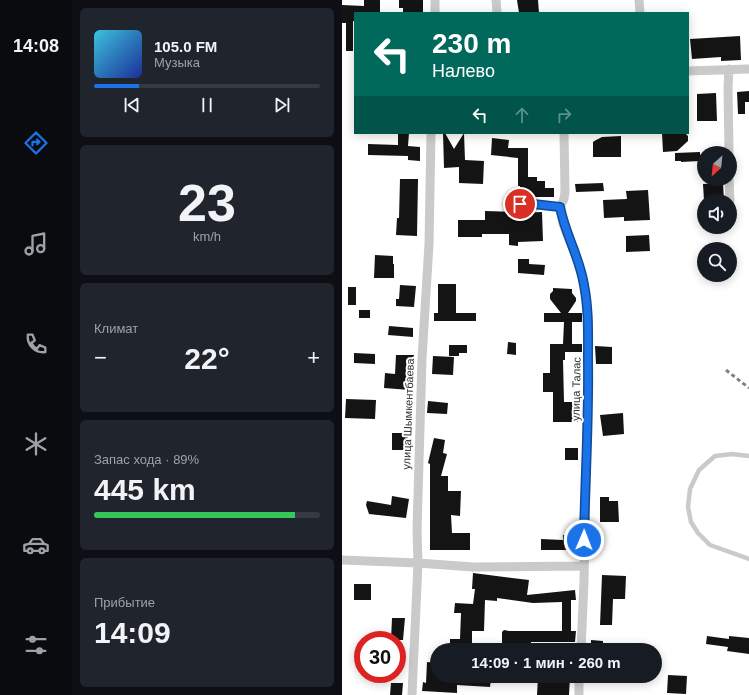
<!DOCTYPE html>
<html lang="ru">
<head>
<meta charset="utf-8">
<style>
	:root { --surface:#171b24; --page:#20242c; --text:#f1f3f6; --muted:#9ea1a6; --line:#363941; --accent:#1a73e8 }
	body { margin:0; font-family:Arial,sans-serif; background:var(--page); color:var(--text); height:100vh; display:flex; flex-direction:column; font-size:15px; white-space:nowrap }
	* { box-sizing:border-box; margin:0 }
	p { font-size:13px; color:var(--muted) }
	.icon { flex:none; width:22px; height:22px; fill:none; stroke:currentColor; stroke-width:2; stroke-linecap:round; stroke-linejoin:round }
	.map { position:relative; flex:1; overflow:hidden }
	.panel { display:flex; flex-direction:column; gap:8px; padding:8px; background:#0d0f14; width:270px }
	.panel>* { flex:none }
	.top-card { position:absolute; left:12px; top:12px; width:335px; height:122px; border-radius:0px; box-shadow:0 2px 10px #0003; background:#00695c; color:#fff; overflow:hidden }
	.needle { width:26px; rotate:207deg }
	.controls { position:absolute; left:355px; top:146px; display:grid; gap:8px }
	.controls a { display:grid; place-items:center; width:40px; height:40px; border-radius:50%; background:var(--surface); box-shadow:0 2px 10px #0003; font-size:20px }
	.speed { position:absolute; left:12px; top:631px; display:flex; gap:8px; font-size:20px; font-weight:700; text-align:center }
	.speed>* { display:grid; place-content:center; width:52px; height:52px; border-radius:50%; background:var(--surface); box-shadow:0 2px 10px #0003; line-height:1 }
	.speed .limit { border:6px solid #d22; background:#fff; color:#111 }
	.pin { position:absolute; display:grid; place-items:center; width:34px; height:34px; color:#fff; margin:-17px; border:2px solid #fff; border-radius:50%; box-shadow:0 1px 4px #0007 }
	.me { position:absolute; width:44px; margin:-22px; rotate:1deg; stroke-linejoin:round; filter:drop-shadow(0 0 3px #0008) }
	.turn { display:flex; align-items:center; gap:14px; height:84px; padding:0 12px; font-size:18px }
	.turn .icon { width:52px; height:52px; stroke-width:2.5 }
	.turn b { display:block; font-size:28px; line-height:34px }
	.lanes { display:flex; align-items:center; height:38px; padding:0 12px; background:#0003; justify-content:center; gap:20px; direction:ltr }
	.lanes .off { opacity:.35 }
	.big { font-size:30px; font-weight:700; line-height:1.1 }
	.panel .tile { flex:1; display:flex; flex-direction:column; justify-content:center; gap:6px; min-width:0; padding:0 14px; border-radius:6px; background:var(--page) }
	.panel .dial { align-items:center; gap:0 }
	.dial b { font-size:52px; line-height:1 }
	.song { display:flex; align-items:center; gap:12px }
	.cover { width:48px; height:48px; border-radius:6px; background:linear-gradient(135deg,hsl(190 70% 55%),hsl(230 70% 35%)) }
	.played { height:4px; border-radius:2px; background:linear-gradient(90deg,var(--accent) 20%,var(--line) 20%) }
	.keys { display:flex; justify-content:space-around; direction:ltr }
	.heat { display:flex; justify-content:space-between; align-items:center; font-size:22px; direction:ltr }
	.charge { height:6px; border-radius:3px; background:linear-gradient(90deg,#34c759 89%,var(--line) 0) }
	.trip { position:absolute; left:88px; top:643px; width:232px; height:40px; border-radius:20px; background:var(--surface); box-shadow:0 2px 10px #0003; font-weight:700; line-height:40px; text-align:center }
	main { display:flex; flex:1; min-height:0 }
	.menu { display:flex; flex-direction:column; width:72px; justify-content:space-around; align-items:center; background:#090b0e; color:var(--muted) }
	.menu .icon { width:28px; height:28px }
	.menu .current { color:var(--accent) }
	.menu b { font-size:18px; color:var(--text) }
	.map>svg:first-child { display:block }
	.building { fill:#141414 }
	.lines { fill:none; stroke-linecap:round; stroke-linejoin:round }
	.lane { stroke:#cacaca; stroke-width:4.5 }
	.street { stroke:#cacaca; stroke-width:9 }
	.rail { stroke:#828282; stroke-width:3; stroke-dasharray:4 3; stroke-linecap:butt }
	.route-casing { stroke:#114b97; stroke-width:10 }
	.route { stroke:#1a73e8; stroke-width:7 }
	.labels { text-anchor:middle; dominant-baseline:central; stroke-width:4; stroke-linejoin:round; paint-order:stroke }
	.street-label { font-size:11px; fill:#2d2d2d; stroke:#fff }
</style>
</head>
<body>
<main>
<nav class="menu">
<b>14:08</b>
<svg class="icon current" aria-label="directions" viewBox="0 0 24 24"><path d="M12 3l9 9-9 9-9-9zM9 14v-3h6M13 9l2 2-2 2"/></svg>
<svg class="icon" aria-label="music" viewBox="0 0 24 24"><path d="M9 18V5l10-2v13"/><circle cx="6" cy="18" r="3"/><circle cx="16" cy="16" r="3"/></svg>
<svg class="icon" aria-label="phone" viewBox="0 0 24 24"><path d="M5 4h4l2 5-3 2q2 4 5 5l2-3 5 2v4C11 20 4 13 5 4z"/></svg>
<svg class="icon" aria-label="climate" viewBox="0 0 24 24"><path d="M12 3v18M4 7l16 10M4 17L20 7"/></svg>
<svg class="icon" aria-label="car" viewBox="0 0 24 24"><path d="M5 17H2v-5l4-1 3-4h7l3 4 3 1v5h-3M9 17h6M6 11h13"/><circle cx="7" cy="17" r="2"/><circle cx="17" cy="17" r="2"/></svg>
<svg class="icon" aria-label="filters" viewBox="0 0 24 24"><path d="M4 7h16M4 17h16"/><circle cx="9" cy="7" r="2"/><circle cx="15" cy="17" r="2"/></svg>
</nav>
<section class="panel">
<div class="tile">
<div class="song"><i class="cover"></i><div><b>105.0 FM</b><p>Музыка</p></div></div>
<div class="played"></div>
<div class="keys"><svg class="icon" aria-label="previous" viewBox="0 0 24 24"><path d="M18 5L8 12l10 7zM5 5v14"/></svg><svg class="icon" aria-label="pause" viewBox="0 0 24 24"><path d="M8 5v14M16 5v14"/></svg><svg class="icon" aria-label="next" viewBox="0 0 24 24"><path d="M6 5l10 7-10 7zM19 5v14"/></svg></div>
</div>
<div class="tile dial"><b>23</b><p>km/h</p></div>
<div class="tile"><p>Климат</p>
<div class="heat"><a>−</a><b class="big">22°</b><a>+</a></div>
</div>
<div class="tile"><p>Запас хода · 89%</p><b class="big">445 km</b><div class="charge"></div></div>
<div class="tile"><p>Прибытие</p><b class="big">14:09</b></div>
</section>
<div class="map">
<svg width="407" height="695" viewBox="0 0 407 695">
	<rect width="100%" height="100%" fill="#fff"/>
	<path class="building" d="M22 0H38V13H13V21H11V51H4V23H0V5L22 6Z
		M57 0H81V13H61V8H57Z
		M175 0H196L197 13H177Z
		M398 36 399 60 379 61V57L350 59 348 39Z
		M407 91V102H403V114H396L395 92Z
		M374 93 375 121H355V94Z
		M56 133H67L66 146 78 147V161L66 160V156L26 155V144L56 145Z
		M101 133H103L112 149 122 133 123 160 142 161 141 184 117 183V167L102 168Z
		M320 133H343L346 136V141L335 151 321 152Z
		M279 136V157H251V142L254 140 260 137Z
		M150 138 167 140 166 148H186V177H195V181H203V188H212V197H178V186H176V158L149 155Z
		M358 152V161L339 162V161H333V153Z
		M58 179H76L75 236 54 235 55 218H57Z
		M261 183 262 191 234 192 233 184Z
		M381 183 382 201H362L361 184Z
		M306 190 308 220 282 221V217L262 218 261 200 285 199 284 191Z
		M143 211 177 212V213L200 212 201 241 176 242V246L167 245V234H140V237H116V220H143Z
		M307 235 308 251 284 252V236Z
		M33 255 51 256V264H52V278H32Z
		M176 259H187V264L203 265 202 275 176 273Z
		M96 284H114V313H134V321H92V313H96Z
		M58 285 74 286 72 307 54 306V299H57Z
		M6 287H14V305H6Z
		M211 288 230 289V293L234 298V301L226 313H240V322H230V344H240V352H223V360H221L222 402H236V422H211V392H201V373H208V344H221L222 322H202V313H219L208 299V294L211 291Z
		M17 310H28V318H17Z
		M47 326 71 328V337L46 335Z
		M166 342 174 343V355L165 354Z
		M107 345H125V353H117V356H107Z
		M253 346 270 347V364H254Z
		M12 353 33 354V364L12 363Z
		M54 355H72L71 367H69L68 390 42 388 43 373 53 374Z
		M91 356 112 357 111 375 90 374Z
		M4 399 34 400 33 419 3 418Z
		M86 401 106 403 105 414 85 413Z
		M281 413 282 434 261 436 258 415Z
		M50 433H66L65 450H50Z
		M92 438 103 440 101 453 105 454 99 476H106V491H119L118 516 109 515 110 533H128V550H88V464L86 463Z
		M223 448H236V460H223Z
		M50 496 67 499 64 518 27 514 24 505 25 501 49 505Z
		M258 497H267V501H276L277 522H258Z
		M221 535H231V550H199V539L221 540Z
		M131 573 187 580 185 595 233 590 234 600H229V631H234L233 642H189V650H160V632L162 630 167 631H220V602L191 603 155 598V601L143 600 142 631H130V650H108V639H118L119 613H112L113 603 131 604 133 589H130Z
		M260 575 284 576 283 599H271L270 625H258Z
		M12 584H29V600H12Z
		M50 618H63L61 640H49Z
		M365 636 387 639V636L407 638V654L385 651 386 647 364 644Z
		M249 640 261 641V650H249Z
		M85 662 95 663V676L149 679 148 687 115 685V693L80 691 81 682 84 683Z
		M326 675 345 676 344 694 325 693Z
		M196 676H228L227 695H195Z
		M49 683H61L60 695H48Z"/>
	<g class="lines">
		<path class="lane" d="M407 456 390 454 373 456 357 470 348 489 346 507 349 522 356 533 368 545 407 559"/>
		<path class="street" d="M154 0 155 13
			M297 0 298 13
			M93 13V0
			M387 69 386 88 387 153
			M346 71 407 69
			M222 133 223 192 222 199 218 207 221 224 236 261 242 284 246 316V378L242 581 239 650
			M387 179 388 201
			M165 204H191L218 207
			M0 560 76 563 131 567 241 566
			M70 695 76 563 75 530 80 359 87 244 89 133
			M237 695V676"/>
		<path class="rail" d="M384 370 407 388"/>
	</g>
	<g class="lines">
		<g class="route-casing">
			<path id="route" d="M178 204H191L218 207C223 234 238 258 242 285 247 310 246 336 246 361 247 420 243 480 242 540"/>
		</g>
		<use href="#route" class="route"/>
	</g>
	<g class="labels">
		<g class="street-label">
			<text transform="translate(234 389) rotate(-89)">улица Талас</text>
			<text transform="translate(66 414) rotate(-88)">улица Шымкентбаева</text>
		</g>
	</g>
</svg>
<div class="controls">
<a><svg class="needle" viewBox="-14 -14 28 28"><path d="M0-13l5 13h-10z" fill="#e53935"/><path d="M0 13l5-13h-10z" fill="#9ea1a6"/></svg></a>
<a><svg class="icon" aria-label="sound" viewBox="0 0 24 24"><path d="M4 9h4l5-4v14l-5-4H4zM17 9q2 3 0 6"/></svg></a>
<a><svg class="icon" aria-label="search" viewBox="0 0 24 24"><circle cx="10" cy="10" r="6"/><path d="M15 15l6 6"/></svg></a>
</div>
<div class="speed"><div class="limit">30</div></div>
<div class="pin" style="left:178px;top:204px;background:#d93025"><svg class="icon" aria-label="arrive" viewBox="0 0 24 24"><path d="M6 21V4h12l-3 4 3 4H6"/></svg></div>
<svg class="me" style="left:242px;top:540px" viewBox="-20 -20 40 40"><circle r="17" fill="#1a73e8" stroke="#fff" stroke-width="3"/><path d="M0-11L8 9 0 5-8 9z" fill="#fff"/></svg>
<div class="trip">14:09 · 1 мин · 260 m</div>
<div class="top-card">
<div class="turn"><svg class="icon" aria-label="left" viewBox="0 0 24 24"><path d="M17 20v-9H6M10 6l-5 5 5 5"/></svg><div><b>230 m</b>Налево</div></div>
<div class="lanes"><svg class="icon" aria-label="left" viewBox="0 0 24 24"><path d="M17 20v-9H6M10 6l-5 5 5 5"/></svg><svg class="icon off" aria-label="ahead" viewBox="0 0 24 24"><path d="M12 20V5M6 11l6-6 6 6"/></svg><svg class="icon off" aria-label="right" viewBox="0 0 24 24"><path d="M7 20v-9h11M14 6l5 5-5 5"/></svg></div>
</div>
</div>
</main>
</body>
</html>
